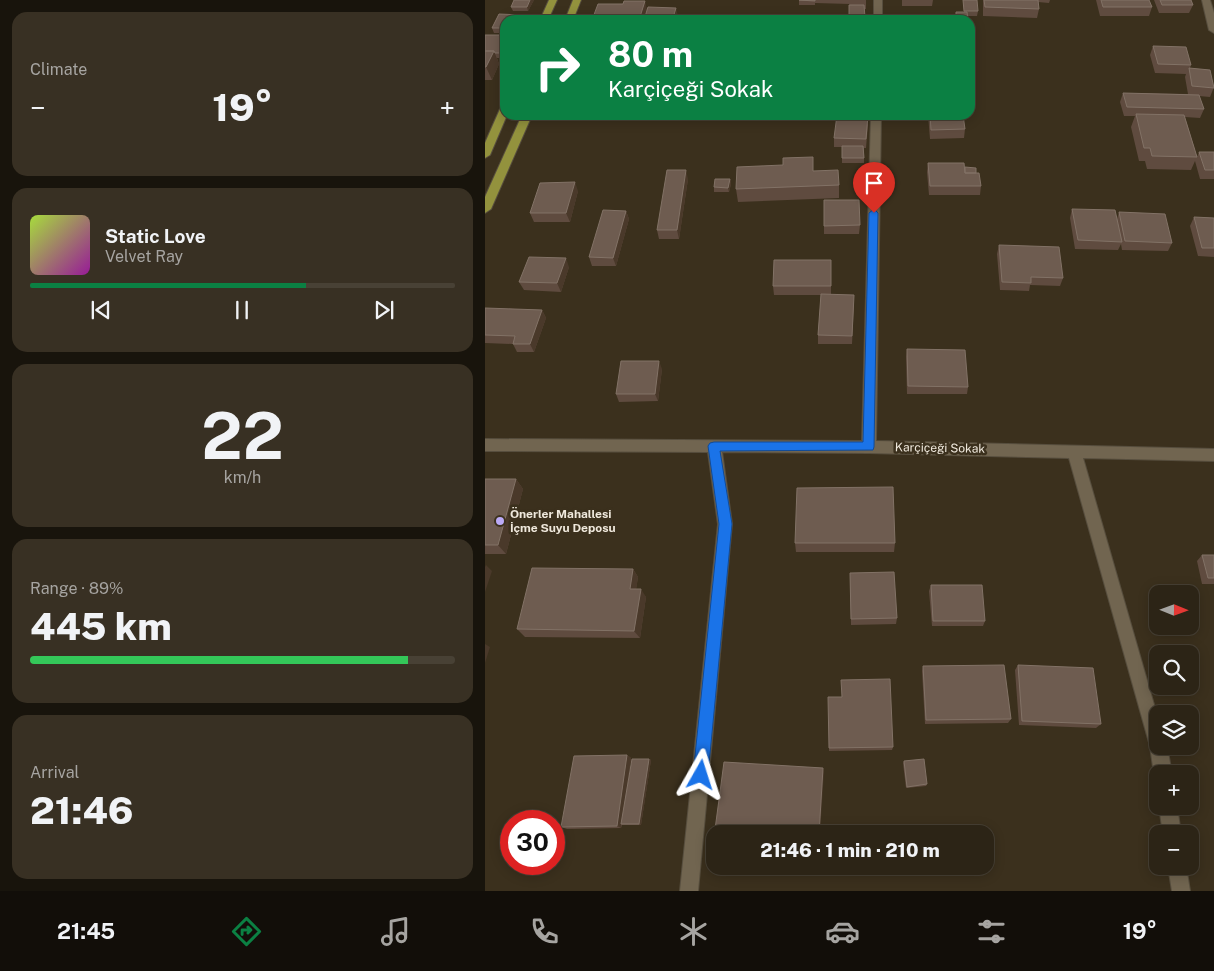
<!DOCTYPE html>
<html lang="en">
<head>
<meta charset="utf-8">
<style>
	:root { --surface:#2c2416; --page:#383023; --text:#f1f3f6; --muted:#a6a4a1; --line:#484135; --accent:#0b8043 }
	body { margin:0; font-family:"Public Sans",sans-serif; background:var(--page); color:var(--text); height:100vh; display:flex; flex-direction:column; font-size:19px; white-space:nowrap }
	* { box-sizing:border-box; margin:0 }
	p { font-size:16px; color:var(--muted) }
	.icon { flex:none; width:28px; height:28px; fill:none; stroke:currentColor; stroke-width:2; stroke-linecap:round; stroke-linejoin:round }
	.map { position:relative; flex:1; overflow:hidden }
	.drawer { display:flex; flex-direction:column; gap:12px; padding:12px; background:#18140c; width:485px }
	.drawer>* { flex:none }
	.guide { position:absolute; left:15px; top:15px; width:475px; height:105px; border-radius:15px; box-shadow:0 2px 12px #0003,0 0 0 1px var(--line); background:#0b8043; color:#fff; overflow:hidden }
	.needle { width:32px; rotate:91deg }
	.fabs { position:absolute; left:664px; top:585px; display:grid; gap:10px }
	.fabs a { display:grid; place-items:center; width:50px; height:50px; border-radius:10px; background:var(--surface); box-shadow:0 2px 12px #0003,0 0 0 1px var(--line); font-size:25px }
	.speed { position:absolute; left:15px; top:810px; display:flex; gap:10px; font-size:25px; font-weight:700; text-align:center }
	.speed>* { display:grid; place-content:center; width:65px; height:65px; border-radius:50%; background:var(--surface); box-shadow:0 2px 12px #0003,0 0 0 1px var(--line); line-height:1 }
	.speed .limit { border:8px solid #d22; background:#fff; color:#111 }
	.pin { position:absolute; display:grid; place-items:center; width:42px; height:42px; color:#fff; margin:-51px -21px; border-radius:50% 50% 50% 0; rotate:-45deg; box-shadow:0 0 5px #0007 }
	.pin .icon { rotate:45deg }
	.me { position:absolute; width:55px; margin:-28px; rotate:6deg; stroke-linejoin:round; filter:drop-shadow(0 0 4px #0008) }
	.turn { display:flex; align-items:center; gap:18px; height:105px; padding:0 25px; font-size:22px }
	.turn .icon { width:65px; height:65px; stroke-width:2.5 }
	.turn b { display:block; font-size:35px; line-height:42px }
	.big { font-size:38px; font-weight:800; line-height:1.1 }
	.drawer .widget { flex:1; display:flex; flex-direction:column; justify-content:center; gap:8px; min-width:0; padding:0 18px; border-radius:15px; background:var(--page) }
	.drawer .dial { align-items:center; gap:0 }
	.dial b { font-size:65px; line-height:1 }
	.song { display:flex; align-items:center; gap:15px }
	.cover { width:60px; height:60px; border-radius:8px; background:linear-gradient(135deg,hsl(80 70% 55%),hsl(300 70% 35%)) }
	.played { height:5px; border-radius:2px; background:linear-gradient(90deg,var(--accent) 65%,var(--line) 65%) }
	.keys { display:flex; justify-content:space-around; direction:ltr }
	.heat { display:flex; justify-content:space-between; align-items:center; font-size:28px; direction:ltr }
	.charge { height:8px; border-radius:4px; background:linear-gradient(90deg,#34c759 89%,var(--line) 0) }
	.trip { position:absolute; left:221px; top:825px; width:288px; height:50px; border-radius:15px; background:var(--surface); box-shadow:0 2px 12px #0003,0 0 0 1px var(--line); font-weight:800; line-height:50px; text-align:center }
	.tabs { display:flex; height:80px; justify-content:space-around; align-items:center; background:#120e09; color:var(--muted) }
	.tabs .icon { width:35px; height:35px }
	.tabs .on { color:var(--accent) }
	.tabs b { font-size:22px; color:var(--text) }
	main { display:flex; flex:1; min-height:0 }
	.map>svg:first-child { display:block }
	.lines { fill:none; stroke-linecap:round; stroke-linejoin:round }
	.minor-casing { stroke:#574e3e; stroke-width:2 }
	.primary-casing { stroke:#574e3e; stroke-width:2 }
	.minor { fill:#716550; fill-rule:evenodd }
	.primary { fill:#93923d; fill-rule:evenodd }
	.wall { fill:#5f4b3f }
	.shaded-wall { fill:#4a392a }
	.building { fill:#6e5c50; stroke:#827266 }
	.route { fill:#1a73e8; stroke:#114b97 }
	.poi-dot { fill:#bbaaf6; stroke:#3b301d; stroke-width:2 }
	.labels { text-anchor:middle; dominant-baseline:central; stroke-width:5; stroke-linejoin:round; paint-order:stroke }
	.street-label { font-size:12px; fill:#efe8dc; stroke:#3b301d }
	.poi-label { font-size:12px; font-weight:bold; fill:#efe8dc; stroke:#3b301d; text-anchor:start }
</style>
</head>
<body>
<main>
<section class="drawer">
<div class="widget"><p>Climate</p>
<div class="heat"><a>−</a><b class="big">19°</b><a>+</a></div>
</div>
<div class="widget">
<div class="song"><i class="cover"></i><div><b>Static Love</b><p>Velvet Ray</p></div></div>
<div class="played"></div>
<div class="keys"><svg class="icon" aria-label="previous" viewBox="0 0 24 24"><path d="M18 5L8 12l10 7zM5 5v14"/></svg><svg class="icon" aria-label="pause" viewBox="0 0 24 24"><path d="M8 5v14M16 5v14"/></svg><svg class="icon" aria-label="next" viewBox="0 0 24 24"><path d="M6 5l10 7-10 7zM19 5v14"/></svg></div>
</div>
<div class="widget dial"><b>22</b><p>km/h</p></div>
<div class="widget"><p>Range · 89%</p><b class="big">445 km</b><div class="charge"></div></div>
<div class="widget"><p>Arrival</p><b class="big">21:46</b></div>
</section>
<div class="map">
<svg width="729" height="891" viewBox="0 0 729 891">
	<rect width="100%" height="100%" fill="#3b301d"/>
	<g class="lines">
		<g class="minor-casing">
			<path id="minor" d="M389 0H397V20H389Z
				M717 0H725L729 13V33L724 30Z
				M386 115H396L391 441 729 449V461L598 458 672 715V746H682L687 774H672V780L669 774 665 746 584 458 384 453 237 452 247 524 213 891H195L233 524 223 452 0 451V439L377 441Z
				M674 806H692L696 834H678Z
				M683 866H701L705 891H687Z"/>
		</g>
		<g class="primary-casing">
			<path id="primary" d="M64 0H72L63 20H55Z
				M88 0H96L88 20H80Z
				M20 106V115H22L5 155 0 158V143L15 109Z
				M37 115H47L6 209 0 213V197Z"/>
		</g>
		<use href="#minor" class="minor"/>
		<use href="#primary" class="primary"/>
	</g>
	<path class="wall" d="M49 0 43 11H28L26 7Z
		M314 0H381V9H379L380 20H364V5L365 4 330 3V2V5H314Z
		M417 0H448L447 6H417Z
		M478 0 493 11 492 16H483V20H470L471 12H479Z
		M498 0H565L564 3 553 2 554 9 552 18 498 16Z
		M611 0H664L667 7 664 16H615Z
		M669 0H706L708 5 704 13H674Z
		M162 9 193 16 192 20H107Z
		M14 14 37 15 39 19 20 20V33H9L7 28Z
		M0 35H20L17 58H12L14 64 7 80H0Z
		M668 46 706 65 705 68 729 87 725 97 714 96 719 109 715 118 700 117 712 157 714 152H729V179H715L710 161 706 170 662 169 660 161H654L646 127 650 116H639L635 102 638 93 703 94 700 77 701 74 670 73 665 55Z
		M443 115H478L480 129 479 138 445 139Z
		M383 124 381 148H379V163H357V147H349V138Z
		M443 163 479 171 480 167 491 173 496 186 495 195H444L442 172Z
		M328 171 354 185V198L253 202 251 189Z
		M203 179 194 239H174L172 230Z
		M245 179 246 184 244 192H229V187Z
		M93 191 85 222H49L45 213Z
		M339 200 375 225 374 234H339Z
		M587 209 632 219 634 212 687 243 683 251 637 250 636 244 633 250 590 249 585 218Z
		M141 211 144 219 131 266H107L104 257Z
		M709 217 729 218V257L713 256 705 226Z
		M514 245 578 278 575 286 545 285 544 291 515 290 512 254Z
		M84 267 76 292 39 290 34 282Z
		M346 269V294L369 303 367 344H333V335L336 295H289L288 286Z
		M0 308 57 310 61 318 49 352H32L28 344 0 343Z
		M422 349 483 387 482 394H422L421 357Z
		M177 369 173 401 134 402 131 394Z
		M0 479H31L38 489 21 554H0Z
		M310 543H410L409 552H311Z
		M717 555H729V584H717L712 561Z
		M148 569 153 577 151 589 161 597 155 638 40 637 32 629Z
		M365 573 412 618 411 624 366 625Z
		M446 585 500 621 498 626H447L444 591Z
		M533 665 616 724 611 728 534 725 530 670Z
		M438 666 526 719 523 723 440 724 437 671Z
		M357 697 408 747 407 750 344 751V748Z
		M142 755 146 758 142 788 164 759 166 760 156 825H137L136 828 82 829 76 827Z
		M419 761 442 784 441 786 421 788 418 763Z"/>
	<path class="shaded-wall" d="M45 0H49L43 11 42 7Z
		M160 1 162 10 159 20H154Z
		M191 8 193 16 192 20H189Z
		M37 15 38 20H34Z
		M20 40V49L17 58 15 53Z
		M9 51 14 64 7 80 1 67Z
		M201 170 203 179 194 239 192 230Z
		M245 179 246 184 244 192 243 188Z
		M90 182 93 191 85 222 81 213Z
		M141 211 144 219 131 266 128 258Z
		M81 258 84 267 76 292 72 283Z
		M57 310 61 318 49 352 45 344Z
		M174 361 177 369 173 401 170 394Z
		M31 479 38 489 21 554 13 545Z
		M1 565 7 571 0 592V567Z
		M148 569 153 577 150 597 145 589Z
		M156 589 161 597 155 638 149 631Z
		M0 644 5 647 0 663Z
		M142 755 146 758 136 828 132 826Z
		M164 759 166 760 156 825 154 824Z
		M338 768 339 772 335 834H334Z"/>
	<path class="building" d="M29 0H45L42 7H26Z
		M314 0H330V1Z
		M478 0H492L493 11H479Z
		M499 0H553L554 9 500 7Z
		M616 0H664L667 7H618Z
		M675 0H706L708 5H677Z
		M139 1H160L154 20H107L113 4H138Z
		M364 5H379L380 17H364Z
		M163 7 191 8 188 18H179L178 20H159Z
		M471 12H482L483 20H471Z
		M14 14 37 15 34 20H20V28H7Z
		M0 35H20V40L15 53H10L9 51H0Z
		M668 46 701 47 706 65 673 64Z
		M0 51H9L1 67H0Z
		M704 68 725 70 729 88 707 86Z
		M638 93 714 95 719 109 642 107Z
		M651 114 699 115 712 157 667 156 665 148H659Z
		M352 115H383L381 139 349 138Z
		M445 115H478L480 129 446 130Z
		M357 146H378L379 158H357Z
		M714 152H729V170H720Z
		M328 157V171L353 170 354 185 251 189 252 167 298 165V158Z
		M443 163H479L480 173H494L496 186H445Z
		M480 167 491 168V173H480Z
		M182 170H201L192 230H172Z
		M230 179H245L243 188 229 187Z
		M90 182 81 213H45L55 183Z
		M339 200H374L375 225 339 226Z
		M587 209 630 210 637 242 593 240Z
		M118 210 141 211 128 258 104 257Z
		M634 212 680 214 687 243 640 241Z
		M709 217 729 218V248H717Z
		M514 245 574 247 578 278 546 277V283L517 282Z
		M44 257 81 258 72 283 34 282Z
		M289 260H346V286H288Z
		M336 294 369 295 367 336 333 335Z
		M0 308 57 310 45 344H28L30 336 0 335Z
		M422 349 480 350 483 387 423 386Z
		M136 361H174L170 394H131Z
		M0 479H31L13 545H0Z
		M408 487 410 543H310L312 488Z
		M717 555H729V578H723Z
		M47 568 148 569 145 589H156L149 631 32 629Z
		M409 572 412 618 366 619 365 573Z
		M446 585H497L500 621H448Z
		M519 665 526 719 441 720 438 666Z
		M533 665 608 668 616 724 537 721Z
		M405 679 408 747 344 748 343 697H357L356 680Z
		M142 755 132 826 76 827 89 756Z
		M147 759H164L154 824H136Z
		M439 759 442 784 422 787 419 761Z
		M239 762 338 768 334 834H230V837H229Z"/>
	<path class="route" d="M389 209 393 213 389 447 388 450 235 451 247 524 223 775 221 780 216 782 210 780 208 775 234 524 223 446 225 443 229 442H378L384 213Z"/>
	<circle class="poi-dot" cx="15" cy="521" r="5"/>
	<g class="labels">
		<g class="street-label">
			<text transform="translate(455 448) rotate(1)">Karçiçeği Sokak</text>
		</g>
		<g class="poi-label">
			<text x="25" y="514">Önerler Mahallesi<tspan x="25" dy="14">İçme Suyu Deposu</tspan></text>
		</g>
	</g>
</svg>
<div class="fabs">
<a><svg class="needle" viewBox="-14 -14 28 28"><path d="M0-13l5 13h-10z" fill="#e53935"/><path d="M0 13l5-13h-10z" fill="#a6a4a1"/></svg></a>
<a><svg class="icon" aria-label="search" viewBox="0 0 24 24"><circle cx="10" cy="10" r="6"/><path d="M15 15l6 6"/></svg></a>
<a><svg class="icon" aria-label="layers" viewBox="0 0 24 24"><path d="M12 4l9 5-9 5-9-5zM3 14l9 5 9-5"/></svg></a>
<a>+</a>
<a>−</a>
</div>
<div class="speed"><div class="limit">30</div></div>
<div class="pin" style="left:389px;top:213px;background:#d93025"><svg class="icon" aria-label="arrive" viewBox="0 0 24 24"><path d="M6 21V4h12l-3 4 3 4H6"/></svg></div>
<svg class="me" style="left:216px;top:775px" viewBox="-20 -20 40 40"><path d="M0-17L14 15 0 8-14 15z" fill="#1a73e8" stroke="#fff" stroke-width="4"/></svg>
<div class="trip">21:46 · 1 min · 210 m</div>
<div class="guide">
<div class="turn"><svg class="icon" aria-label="right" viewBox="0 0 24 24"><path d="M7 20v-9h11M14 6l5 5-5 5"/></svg><div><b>80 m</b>Karçiçeği Sokak</div></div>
</div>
</div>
</main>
<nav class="tabs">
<b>21:45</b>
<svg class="icon on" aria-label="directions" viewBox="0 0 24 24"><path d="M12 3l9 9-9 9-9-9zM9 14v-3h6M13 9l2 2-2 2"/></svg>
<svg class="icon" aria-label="music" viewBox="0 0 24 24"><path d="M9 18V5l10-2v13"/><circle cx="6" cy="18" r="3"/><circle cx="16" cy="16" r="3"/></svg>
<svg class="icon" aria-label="phone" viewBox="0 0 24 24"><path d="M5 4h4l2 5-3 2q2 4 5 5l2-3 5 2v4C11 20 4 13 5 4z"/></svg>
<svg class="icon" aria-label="climate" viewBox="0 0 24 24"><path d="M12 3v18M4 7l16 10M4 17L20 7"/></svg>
<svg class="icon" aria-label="car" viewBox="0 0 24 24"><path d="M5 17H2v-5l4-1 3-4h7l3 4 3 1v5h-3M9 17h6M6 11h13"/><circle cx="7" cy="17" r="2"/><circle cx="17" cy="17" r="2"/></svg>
<svg class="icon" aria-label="filters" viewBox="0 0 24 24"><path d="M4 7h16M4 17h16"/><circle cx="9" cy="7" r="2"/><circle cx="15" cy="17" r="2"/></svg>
<b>19°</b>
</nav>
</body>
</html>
